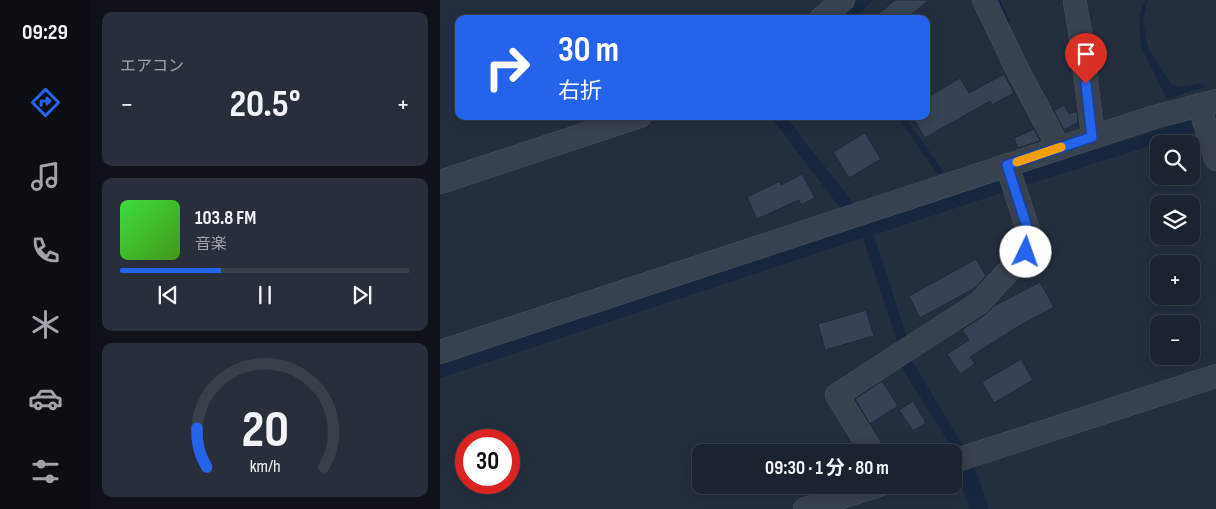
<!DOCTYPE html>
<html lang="ja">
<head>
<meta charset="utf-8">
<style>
	:root { --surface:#1b232e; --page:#282f3a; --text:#f1f3f6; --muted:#a0a4aa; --line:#39404a; --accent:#2563eb }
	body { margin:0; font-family:"Sofia Sans Condensed","Noto Sans JP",sans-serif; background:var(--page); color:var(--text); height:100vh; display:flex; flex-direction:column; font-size:19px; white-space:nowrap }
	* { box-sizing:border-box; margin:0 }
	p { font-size:16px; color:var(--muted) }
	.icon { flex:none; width:28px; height:28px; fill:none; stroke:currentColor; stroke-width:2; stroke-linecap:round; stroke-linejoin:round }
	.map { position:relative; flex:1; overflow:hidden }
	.details { display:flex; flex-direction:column; gap:12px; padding:12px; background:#0f1319; width:350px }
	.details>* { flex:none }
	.top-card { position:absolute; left:15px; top:15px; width:475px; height:105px; border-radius:10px; box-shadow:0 2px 12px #0003,0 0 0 1px var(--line); background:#2563eb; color:#fff; overflow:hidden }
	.controls { position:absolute; left:710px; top:135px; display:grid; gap:10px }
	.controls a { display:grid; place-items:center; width:50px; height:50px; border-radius:10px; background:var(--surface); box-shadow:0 2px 12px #0003,0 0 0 1px var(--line); font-size:25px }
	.speed { position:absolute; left:15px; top:429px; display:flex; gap:10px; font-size:25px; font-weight:700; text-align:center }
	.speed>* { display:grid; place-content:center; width:65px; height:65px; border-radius:50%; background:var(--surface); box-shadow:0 2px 12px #0003,0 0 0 1px var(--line); line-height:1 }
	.speed .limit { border:8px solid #d22; background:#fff; color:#111 }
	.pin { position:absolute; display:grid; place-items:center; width:42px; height:42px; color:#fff; margin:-51px -21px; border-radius:50% 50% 50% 0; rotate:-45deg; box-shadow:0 0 5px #0007 }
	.pin .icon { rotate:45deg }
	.me { position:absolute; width:55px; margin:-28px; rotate:3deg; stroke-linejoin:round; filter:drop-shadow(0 0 4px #0008) }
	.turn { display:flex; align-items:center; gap:18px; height:105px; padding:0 20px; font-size:22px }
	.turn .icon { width:65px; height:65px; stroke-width:2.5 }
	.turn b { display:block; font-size:35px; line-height:42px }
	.big { font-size:38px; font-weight:700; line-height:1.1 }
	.details .tile { flex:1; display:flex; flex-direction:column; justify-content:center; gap:8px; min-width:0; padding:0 18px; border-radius:10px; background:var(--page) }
	.details .dial { align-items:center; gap:0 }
	.dial svg { height:130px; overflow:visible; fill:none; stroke:var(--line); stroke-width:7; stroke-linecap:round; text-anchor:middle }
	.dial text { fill:var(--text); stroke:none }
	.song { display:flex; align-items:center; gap:15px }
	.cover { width:60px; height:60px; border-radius:8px; background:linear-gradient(135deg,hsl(120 70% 55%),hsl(100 70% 35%)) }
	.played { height:5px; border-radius:2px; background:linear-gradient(90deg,var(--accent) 35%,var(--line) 35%) }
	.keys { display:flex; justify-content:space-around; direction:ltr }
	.heat { display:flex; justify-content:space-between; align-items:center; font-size:28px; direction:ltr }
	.trip { position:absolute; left:252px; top:444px; width:270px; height:50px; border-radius:10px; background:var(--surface); box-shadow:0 2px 12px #0003,0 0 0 1px var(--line); font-weight:700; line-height:50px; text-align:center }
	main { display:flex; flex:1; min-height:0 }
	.menu { display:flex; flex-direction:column; width:90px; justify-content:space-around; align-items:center; background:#0b0e12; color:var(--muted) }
	.menu .icon { width:35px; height:35px }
	.menu .selected { color:var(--accent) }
	.menu b { font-size:22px; color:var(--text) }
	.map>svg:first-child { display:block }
	.water { fill:#17263c }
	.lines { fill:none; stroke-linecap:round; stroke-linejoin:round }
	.stream { stroke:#17263c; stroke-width:5.5 }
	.building { fill:#364354; stroke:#1f2835 }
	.street-casing { stroke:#414a57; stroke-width:24 }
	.street { stroke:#38414e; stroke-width:22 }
	.route-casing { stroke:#184099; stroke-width:12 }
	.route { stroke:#2563eb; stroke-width:9 }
	.slow { stroke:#f59e0b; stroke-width:9 }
</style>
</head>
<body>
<main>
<nav class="menu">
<b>09:29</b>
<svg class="icon selected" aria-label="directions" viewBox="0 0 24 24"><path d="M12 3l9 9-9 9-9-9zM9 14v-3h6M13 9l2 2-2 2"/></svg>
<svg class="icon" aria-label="music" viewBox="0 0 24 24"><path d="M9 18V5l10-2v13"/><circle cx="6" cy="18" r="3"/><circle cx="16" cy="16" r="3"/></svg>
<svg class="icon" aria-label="phone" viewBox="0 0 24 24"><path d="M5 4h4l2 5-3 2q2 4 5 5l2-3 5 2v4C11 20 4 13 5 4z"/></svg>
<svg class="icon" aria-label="climate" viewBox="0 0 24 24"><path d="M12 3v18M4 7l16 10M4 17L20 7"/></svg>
<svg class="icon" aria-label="car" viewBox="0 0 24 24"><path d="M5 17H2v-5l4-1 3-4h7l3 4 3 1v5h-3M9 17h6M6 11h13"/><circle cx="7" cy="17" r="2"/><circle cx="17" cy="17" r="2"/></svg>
<svg class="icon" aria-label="filters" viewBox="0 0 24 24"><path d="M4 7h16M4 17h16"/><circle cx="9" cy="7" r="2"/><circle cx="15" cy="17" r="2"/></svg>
</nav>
<section class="details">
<div class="tile"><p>エアコン</p>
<div class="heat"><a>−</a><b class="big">20.5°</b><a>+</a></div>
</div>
<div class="tile">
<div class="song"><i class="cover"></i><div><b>103.8 FM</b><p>音楽</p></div></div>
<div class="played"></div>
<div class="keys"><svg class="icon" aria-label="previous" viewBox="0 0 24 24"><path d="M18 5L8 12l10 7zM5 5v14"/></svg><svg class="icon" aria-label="pause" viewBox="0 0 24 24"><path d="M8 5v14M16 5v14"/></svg><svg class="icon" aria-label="next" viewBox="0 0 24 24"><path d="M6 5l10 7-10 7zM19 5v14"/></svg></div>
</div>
<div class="tile dial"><svg viewBox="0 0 100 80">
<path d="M14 69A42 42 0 1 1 86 69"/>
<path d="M14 69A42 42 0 0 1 8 45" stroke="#2563eb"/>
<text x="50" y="56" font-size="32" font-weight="700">20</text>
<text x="50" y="72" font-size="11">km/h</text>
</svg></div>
</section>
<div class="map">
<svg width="776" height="509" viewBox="0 0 776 509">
	<rect width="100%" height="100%" fill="#242f3e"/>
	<path class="water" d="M418 0H433L413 19H398Z
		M705 0H708L703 21 708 47 731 84 739 87 762 83 765 87 727 99 701 47 699 16Z
		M330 116H345L415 205 401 209Z
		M457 116H464L504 172 498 175Z
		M753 119 757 131 583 186 579 174Z
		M563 179 567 191 434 235 468 341 469 356 524 447 514 451 460 365 456 338 423 238 0 378V365Z
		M533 462 549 509H529L516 467Z"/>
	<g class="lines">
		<path class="stream" d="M557 0 567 22"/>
	</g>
	<path class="building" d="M455 0H489L466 19H432Z
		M564 74 574 93 552 105 550 101 485 138 472 116H486V98L520 78 529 93Z
		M624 105 629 114 637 111 638 122 624 130 614 111Z
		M594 129 600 141 578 148 574 138Z
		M425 133 441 159 409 178 393 152Z
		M362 174 375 198 361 205 359 200 317 219 307 197 340 181 341 185Z
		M536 259 546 276 535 288 480 318 469 296Z
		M600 282 614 307 579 326 530 357 535 364 520 374 507 354 529 340 522 330 546 314 554 306Z
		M426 310 434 336 385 350 378 324Z
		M581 359 593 380 554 403 542 382Z
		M442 381 458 406 430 424 415 399Z
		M473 401 486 423 473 431 459 410Z"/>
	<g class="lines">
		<g class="street-casing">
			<path id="street" d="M544 0 577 69 619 148
				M635 3 640 31 653 137
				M381 19 403 0
				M759 105 776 159
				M0 182 200 116
				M0 352 714 117 776 101
				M432 452 397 395 539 303 586 252 590 236 567 165
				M514 461 776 376
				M365 509 439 485"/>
		</g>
		<use href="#street" class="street"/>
	</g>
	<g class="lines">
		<g class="route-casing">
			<path id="route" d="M586 252 590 236 567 165 652 137 646 84"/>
		</g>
		<use href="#route" class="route"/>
		<path class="slow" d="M577 162 621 147"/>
	</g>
</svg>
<div class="controls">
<a><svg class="icon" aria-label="search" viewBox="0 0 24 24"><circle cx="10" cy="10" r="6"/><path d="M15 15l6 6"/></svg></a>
<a><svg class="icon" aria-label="layers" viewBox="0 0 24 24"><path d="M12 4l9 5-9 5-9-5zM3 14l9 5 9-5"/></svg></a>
<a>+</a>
<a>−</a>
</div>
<div class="speed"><div class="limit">30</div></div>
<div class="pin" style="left:646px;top:84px;background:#d93025"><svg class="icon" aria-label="arrive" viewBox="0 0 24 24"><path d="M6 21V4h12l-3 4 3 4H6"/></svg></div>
<svg class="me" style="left:586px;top:252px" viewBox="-20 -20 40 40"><circle r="19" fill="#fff"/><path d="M0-13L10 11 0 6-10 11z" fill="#2563eb"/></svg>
<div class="trip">09:30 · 1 分 · 80 m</div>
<div class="top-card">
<div class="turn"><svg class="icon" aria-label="right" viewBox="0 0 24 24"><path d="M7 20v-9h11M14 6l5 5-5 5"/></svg><div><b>30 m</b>右折</div></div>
</div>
</div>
</main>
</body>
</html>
